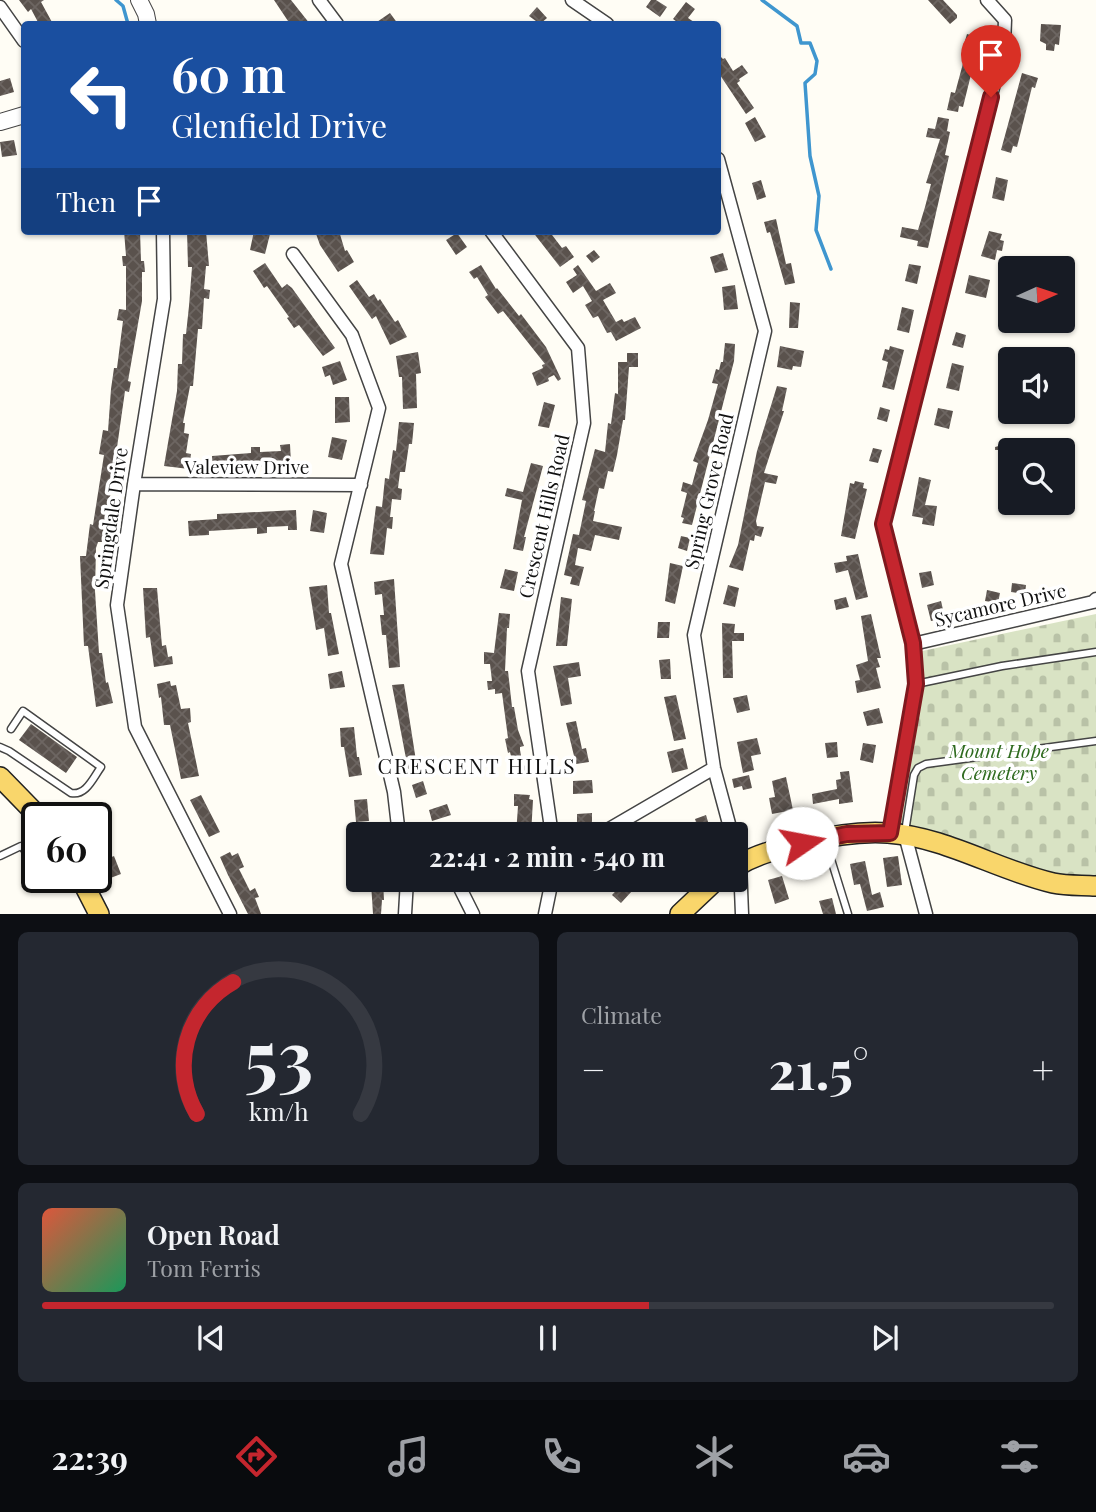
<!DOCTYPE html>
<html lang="en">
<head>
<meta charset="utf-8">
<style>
	:root { --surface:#171b24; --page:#242831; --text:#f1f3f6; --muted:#9ea1a6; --line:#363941; --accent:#c4262e }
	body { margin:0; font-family:"Playfair Display",serif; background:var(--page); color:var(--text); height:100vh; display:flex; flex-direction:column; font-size:26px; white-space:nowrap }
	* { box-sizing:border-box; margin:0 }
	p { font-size:23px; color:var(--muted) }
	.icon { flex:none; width:38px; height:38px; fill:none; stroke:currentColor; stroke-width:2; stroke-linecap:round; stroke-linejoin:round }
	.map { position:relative; height:914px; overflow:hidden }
	.sheet { display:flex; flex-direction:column; gap:18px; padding:18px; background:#0d0f14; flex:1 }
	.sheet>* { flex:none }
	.hud { position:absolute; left:21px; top:21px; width:700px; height:214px; border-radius:7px; box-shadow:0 2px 5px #0004; background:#1a4fa0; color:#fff; overflow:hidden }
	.needle { width:46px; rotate:87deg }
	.fabs { position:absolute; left:998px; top:256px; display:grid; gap:14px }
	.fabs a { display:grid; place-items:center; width:77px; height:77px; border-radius:7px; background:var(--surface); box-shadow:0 2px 5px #0004; font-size:35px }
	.speed { position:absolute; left:21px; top:802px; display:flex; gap:14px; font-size:35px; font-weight:700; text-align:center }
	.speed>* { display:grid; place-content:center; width:91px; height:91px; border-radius:50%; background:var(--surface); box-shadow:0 2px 5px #0004; line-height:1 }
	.speed .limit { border:4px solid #111; border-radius:10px; background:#fff; color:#111 }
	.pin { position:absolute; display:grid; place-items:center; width:60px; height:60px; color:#fff; margin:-72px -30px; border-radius:50% 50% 50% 0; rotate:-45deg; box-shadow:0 0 7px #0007 }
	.pin .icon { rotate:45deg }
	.me { position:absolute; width:77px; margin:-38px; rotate:78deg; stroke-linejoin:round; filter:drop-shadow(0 0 5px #0008) }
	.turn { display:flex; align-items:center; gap:24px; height:147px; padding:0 35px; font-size:32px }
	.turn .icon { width:91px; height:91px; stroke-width:2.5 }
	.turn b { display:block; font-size:49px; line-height:60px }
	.then { display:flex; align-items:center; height:66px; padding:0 35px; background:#0003; gap:14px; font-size:26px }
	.big { font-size:52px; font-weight:700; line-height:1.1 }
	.sheet .card { flex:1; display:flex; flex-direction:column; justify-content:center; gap:10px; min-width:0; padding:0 24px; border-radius:10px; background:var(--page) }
	.sheet .dial { align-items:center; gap:0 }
	.dial svg { height:182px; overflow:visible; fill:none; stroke:var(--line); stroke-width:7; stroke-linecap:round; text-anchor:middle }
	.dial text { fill:var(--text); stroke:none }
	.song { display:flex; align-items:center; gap:21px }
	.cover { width:84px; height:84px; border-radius:10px; background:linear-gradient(135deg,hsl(10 70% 55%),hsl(150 70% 35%)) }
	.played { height:7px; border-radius:4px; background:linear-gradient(90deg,var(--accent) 60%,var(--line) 60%) }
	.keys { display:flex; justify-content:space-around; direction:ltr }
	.heat { display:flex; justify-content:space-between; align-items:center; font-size:38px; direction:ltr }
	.sheet .tiles { flex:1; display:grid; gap:18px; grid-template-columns:1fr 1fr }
	.card:last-child { grid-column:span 2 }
	.trip { position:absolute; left:346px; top:822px; width:402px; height:70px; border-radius:7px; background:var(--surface); box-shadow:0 2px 5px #0004; font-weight:700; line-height:70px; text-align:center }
	.tab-bar { display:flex; height:112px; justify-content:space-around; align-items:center; background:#090b0e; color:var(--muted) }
	.tab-bar .icon { width:49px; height:49px }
	.tab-bar .active { color:var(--accent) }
	.tab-bar b { font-size:32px; color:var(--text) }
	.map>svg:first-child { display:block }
	.cemetery { fill:url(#cemetery-stones) }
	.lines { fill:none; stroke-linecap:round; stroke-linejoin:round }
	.stream { stroke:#3f96cf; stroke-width:3.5 }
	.building { fill:url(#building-cross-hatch) }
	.service-casing { stroke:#444; stroke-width:9 }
	.minor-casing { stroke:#444; stroke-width:15 }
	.tertiary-casing { stroke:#444; stroke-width:18 }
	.primary-casing { stroke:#222; stroke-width:22 }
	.service { stroke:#fff; stroke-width:6 }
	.minor { stroke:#fff; stroke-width:12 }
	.tertiary { stroke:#fff; stroke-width:16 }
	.primary { stroke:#f9d66b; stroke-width:19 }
	.route-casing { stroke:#7f191e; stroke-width:18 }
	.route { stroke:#c4262e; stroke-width:12 }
	.labels { text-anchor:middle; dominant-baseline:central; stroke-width:7; stroke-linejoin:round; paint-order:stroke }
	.street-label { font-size:19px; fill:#111; stroke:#fff }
	.park-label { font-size:19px; font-style:italic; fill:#2f6b1f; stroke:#fff }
	.neighbourhood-label { font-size:21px; letter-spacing:2px; fill:#111; stroke:#fff }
</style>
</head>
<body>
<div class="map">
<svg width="1096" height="914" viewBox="0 0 1096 914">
	<defs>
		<pattern id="cemetery-stones" width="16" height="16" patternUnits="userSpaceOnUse" patternTransform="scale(1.75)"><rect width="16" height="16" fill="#d9e3c4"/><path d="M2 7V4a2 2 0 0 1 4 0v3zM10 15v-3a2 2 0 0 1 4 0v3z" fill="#b9c2a7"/></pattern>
		<pattern id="building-cross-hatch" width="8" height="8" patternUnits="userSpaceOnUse" patternTransform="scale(1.75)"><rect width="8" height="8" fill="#5a524d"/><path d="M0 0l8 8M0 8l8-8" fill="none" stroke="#6d6662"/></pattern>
	</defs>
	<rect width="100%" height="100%" fill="#fffdf5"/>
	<path class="cemetery" d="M1096 614V886L890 833 910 713 913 653Z"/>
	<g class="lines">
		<path class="stream" d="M116 0 123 6 128 24
			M762 0 797 26 801 43H810L817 61 815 74 805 83 810 156 819 196 816 230 831 269"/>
	</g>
	<path class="building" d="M19 0H44L41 2 53 24H39L31 9 28 12Z
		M274 0H291L310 24H290Z
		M651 0H656L667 7 660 17 646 7Z
		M928 0H943L957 15V18L950 24Z
		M686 2 695 9 688 18 697 24H680L673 19Z
		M537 7 547 18 540 24 529 16Z
		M390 13 398 24H374Z
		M1041 24 1061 25 1059 45 1055 44 1054 51 1046 50V44L1040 41Z
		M967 34 980 38 963 107 959 106 958 112 947 110 951 92 955 93 965 56 961 55Z
		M718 54 723 59 725 58 733 71 742 65 748 73 739 79 740 81 737 83 754 108 746 114 718 72Z
		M1022 73 1038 78 1035 88 1032 87 1017 147 1013 146 1011 153 1001 150Z
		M10 78 14 92 0 96V81Z
		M755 117 766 137 755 142 745 123Z
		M938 117 949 119 947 131 950 132 945 155 949 156 928 248 917 246 918 241 900 237 902 227 918 230 925 207 931 184 926 183 940 139 926 137 928 128 935 129Z
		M14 140 17 155 2 157 0 142Z
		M996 177 1008 180 1004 201 992 198Z
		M761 180 766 197 757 200 752 183Z
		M776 219 786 264 791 263 795 283 785 285 770 232 767 233 764 222Z
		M124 231H140L141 261H144L145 272H142V301L128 381 131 382 129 392 125 391 107 518 102 542H98L96 548 95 591 99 653H102L106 683 108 682 113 703 96 707 88 646H84L80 556H86L90 524 93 525 104 455 99 454 103 430 108 431 111 389 114 368H117L123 321 117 320 119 309 126 310V266H123L122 256H126Z
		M187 231H206L209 266H206L204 289 210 290 209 299 204 298 202 329H198L193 386H190L183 423H185L184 433 189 434 186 453 191 454 189 469 164 466 177 391 178 364H182L183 334H186L189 306 192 267H188Z
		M254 231 270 234 265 254 250 250Z
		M315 231H339L345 251 347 250 354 262 338 272 320 245Z
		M532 231H549L562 248 566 246 574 257 560 267Z
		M989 231 1002 234 1000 240 1004 241 1002 251 997 250 995 260 981 256Z
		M457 233 467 247 456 255 446 240Z
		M594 250 600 257 592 263 586 256Z
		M723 253 728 270 715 273 710 257Z
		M265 263 282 288 287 284 292 288 335 348 323 356 299 325 294 328 287 318 289 317 267 286 264 288 253 271Z
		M909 264 921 266 917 284 905 281Z
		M481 265 496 289 497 288 519 316 521 314 546 347 561 379 558 381 554 375 548 378 549 381 537 386 532 373 543 368 542 365 545 364 503 311 498 314 485 297 488 295 477 277 474 279 469 272Z
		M578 265 596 291 610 283 616 293 603 300 616 322 622 319 624 322 635 317 641 328 616 341 611 332 607 333 598 316 593 318 585 305 592 301 583 286 573 293 566 282 577 275 573 269Z
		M969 275 990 280 986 298 965 293Z
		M357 280 369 297 374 294 378 301 380 299 395 322 398 320 407 337 390 345 376 316 372 319 349 286Z
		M735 285 738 309 724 310 722 287Z
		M790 302 800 303 798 328H789Z
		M902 307 914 310 909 333 897 330Z
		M956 332 966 335 963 348 952 345Z
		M725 343 735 344 734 361 692 525 682 523 684 518 681 517 687 493 681 491 683 482 692 485 698 463 693 461 708 420 718 384 712 383 716 369 719 370 721 362H723Z
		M780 346 804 351 801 367 793 366 792 370 777 367Z
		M890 346 904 350 894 390 882 387 888 362 882 360 885 349 889 350Z
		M418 352 421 373 416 374 417 408 403 409 402 377H399L396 356Z
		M627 353H638V367H629L625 420H623L617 455 613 472 608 471 604 489 599 488 594 511H595L593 521 622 527 619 540 595 535 591 551 578 548 575 565 584 567 579 586 570 584 572 577 564 575 573 534 579 535 586 501 582 500 595 449 605 452 608 423 611 424 615 393 618 394V362H627Z
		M340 361 347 380 333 385 330 375 325 377 322 367Z
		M952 363 964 366 959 391 946 388Z
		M777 386 787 388 782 411H784L764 473 778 476 776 484 765 482 756 521 757 526 764 527 761 537 755 535 754 541 750 540 743 571 729 567 738 545 757 451Z
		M335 397H349L350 422 335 423Z
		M544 402 555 405 549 428 538 426Z
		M880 407 890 410 887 422 877 419Z
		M938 408 953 411 949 429 934 425Z
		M399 422 414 423 412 444H409L405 472H400L398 488 402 489 401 500 392 499 390 517H393L392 529 387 528 384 555 370 554 376 506 382 507 385 478 389 479 393 450 396 451Z
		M332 437 347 440 342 460 328 457Z
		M1027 438 1031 450H995V447Z
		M290 444 291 464 213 470 212 456 251 453V447H260V452L281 451 280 445Z
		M873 448 882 450 878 463 869 461Z
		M531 463 543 466 524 537H526L523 551 513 549 522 500 505 496 507 488 523 492Z
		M919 477 931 480 925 505 937 506 934 526 922 524 923 518 912 516Z
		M855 481 864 483 863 488 867 489 855 539 841 536 850 483 854 484Z
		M296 510 297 530H288V526L267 527V533L257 534V528L209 531V535L189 536 188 521 217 519V514Z
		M313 510 327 513 324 533 310 531Z
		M681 536 690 538 687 551 678 548Z
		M858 554 868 597 856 600 848 570 836 573 834 563 847 561 846 556Z
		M670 563 683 566 675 604 665 601Z
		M505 569 518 572 514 591 500 588Z
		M931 571 934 585 922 588 919 573Z
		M394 579 400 667 389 668 386 635H382L380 615H384L382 594 375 595 374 582Z
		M1012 583 1026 585 1025 594 1011 592Z
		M327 585 329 613H331L339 654 328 656 324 628 316 630 309 587Z
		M728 585 739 588 735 607 723 604Z
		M143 588H157L162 646 166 645 168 657 172 656 173 664 154 667 150 637 146 638Z
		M987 590 1000 593 998 603 985 601Z
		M561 597 572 599 567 646H556Z
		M846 597 849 607 836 610 834 600Z
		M941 601 945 618 931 621 927 605Z
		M499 613 510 614 509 628H507L505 671H508L512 707H514L518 730 524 746 520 747V750L523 766 527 765 529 774 516 777 510 752 508 753 505 739 508 738 502 693 495 694V689L488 690 487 681H492L490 664H484V652L494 653Z
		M871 614 881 658H877L880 667 876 668 881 688 857 693 855 681 860 680 856 665 868 661 861 616Z
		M658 622H670L669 638H657Z
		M722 623 735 624 734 633H744V641H732L733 678H723Z
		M670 659 671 679H661L659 660Z
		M579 662 581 676 568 678 572 704 561 706 553 666Z
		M342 671 345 687 330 689 328 674Z
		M170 681 171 686 176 685 181 709 190 708 191 722 188 723 199 776 181 779 170 725H164L161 697 159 698 157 684Z
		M404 684 417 767 408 769 392 685Z
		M676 695 686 739 674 741 664 697Z
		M747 695 750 710 737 713 733 698Z
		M879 708 883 723 867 726 863 712Z
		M576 721 582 749 586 748 589 762 576 764 566 723Z
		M31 724 77 757 66 773 19 740Z
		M354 727 357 757H359L362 775 349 777 344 747H341L340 728Z
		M757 738 761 754 751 756 754 770 743 773 737 742Z
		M837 742 838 757 827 758 825 743Z
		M863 743 876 745 873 763 860 760Z
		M683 748 688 769 672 773 667 752Z
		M849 771 853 802 839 804V799L813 804 812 794 837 789 836 780 841 779 840 772Z
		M749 775 752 788 743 790 742 786 734 788 732 779Z
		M786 777 793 810 772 814 769 798 775 797 772 781Z
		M592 780 593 793 573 794V781Z
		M423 781 427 794 416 798 412 785Z
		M514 794 530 795 529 799 533 800 531 835H516L518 806H514Z
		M201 795 220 832 209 837 190 800Z
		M367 799 369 821 356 822 354 800Z
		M447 804 451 815 432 821 429 810Z
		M592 813V828H586V832H577V814Z
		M706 815 712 835H700L695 819Z
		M230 852 232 856 238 853 244 867 239 869 250 891 255 888 259 897 255 898 261 914H248L228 875 220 857Z
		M114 856 121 874 105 880 97 863Z
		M898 856 902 885 887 887 883 858Z
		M865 861 872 895 880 892 884 907 867 911 860 884 854 885 850 864Z
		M782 876 789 899 775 904 768 880Z
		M626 880H642L621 903 612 895Z
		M383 882 384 900H382L381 914H373L371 883Z
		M832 898 836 914H823L819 901Z"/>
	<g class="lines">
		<g class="service-casing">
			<path id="service" d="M916 684 1002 666 1096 652
				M0 747 9 751 71 793C86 796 93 778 101 767L23 711 11 729
				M905 832 914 775 918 768 926 764 1096 741
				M825 840 848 914
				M0 856 21 846 37 864"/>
		</g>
		<g class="minor-casing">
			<path id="minor" d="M319 0 337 24
				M572 0 607 24
				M0 7 24 41
				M718 159 765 331 694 635 714 768 732 835
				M163 231 164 299 134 484 117 605 135 727 230 914
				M491 231 578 348 584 423 528 671 552 835
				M293 254 352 335 379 408 341 564 394 792 399 835
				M134 484 361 485
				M913 644 1093 602 1096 599
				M890 833 916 684 913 644 883 525 1004 44 1005 20 987 0
				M599 835 714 768
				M905 835 926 914
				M737 852 740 864 742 914
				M456 880 473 914
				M405 914 407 880
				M545 914 552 880"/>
		</g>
		<g class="tertiary-casing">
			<path id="tertiary" d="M139 0 146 14 148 24
				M0 122 24 115"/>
		</g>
		<g class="primary-casing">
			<path id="primary" d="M0 777 39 817
				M737 866C757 854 781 848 803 843 830 836 860 831 888 833 946 837 997 870 1053 883 1067 886 1082 885 1096 886
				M80 877 99 914
				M680 914 716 880"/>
		</g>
		<use href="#service" class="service"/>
		<use href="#minor" class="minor"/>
		<use href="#tertiary" class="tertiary"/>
		<use href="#primary" class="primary"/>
	</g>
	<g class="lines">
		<g class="route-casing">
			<path id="route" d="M802 843 847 834 890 833 916 684 913 643 883 524 991 97"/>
		</g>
		<use href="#route" class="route"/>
	</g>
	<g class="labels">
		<g class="street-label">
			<text x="247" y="466">Valeview Drive</text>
			<text transform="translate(708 491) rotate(-77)">Spring Grove Road</text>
			<text transform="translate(543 516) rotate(-77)">Crescent Hills Road</text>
			<text transform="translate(110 518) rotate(-82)">Springdale Drive</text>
			<text transform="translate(1000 604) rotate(-13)">Sycamore Drive</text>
		</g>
		<g class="park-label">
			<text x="999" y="750">Mount Hope<tspan x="999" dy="22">Cemetery</tspan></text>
		</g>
		<g class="neighbourhood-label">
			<text x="477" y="765">CRESCENT HILLS</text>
		</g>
	</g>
</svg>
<div class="fabs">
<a><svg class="needle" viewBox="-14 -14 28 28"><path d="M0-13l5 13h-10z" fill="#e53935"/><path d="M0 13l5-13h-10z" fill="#9ea1a6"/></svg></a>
<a><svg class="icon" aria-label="sound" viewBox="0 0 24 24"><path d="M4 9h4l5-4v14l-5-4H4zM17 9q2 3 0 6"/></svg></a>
<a><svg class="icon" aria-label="search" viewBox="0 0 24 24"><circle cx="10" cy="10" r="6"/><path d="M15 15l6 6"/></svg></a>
</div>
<div class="speed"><div class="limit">60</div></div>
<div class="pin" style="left:991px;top:97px;background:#d93025"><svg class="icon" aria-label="arrive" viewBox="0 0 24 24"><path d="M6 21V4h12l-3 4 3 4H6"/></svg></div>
<svg class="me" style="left:802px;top:843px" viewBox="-20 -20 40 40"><circle r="19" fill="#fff"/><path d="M0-13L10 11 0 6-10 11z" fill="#c4262e"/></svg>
<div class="trip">22:41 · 2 min · 540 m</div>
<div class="hud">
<div class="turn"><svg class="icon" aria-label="left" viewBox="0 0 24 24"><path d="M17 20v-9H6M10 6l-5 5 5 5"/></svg><div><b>60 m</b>Glenfield Drive</div></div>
<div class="then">Then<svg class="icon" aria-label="arrive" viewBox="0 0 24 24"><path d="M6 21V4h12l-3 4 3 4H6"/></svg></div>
</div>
</div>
<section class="sheet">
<div class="tiles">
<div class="card dial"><svg viewBox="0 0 100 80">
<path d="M14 69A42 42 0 1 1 86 69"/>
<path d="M14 69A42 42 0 0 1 30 11" stroke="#c4262e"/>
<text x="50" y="56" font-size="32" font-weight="700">53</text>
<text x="50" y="72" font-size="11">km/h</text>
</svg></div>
<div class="card"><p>Climate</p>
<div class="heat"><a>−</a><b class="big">21.5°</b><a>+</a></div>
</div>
<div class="card">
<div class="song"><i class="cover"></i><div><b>Open Road</b><p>Tom Ferris</p></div></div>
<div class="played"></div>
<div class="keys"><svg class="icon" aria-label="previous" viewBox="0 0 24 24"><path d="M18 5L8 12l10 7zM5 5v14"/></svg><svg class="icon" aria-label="pause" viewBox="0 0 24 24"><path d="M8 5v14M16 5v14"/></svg><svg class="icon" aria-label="next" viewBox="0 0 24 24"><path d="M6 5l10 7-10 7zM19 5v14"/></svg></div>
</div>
</div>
</section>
<nav class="tab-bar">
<b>22:39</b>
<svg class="icon active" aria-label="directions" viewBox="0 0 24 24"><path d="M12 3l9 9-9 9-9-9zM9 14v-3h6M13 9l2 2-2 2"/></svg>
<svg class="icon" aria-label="music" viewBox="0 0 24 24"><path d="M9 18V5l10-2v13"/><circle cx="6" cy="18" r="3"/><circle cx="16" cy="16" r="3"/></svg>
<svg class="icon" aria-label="phone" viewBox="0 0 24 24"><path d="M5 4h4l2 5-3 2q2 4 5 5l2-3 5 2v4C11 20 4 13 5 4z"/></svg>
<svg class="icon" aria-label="climate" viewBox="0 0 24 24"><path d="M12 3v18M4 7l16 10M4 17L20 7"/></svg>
<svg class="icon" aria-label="car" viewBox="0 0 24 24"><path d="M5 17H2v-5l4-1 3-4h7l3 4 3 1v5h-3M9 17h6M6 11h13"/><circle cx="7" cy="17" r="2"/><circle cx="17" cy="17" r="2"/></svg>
<svg class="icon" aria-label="filters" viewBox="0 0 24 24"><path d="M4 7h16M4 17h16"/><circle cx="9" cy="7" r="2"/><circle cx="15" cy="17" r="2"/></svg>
</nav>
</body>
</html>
